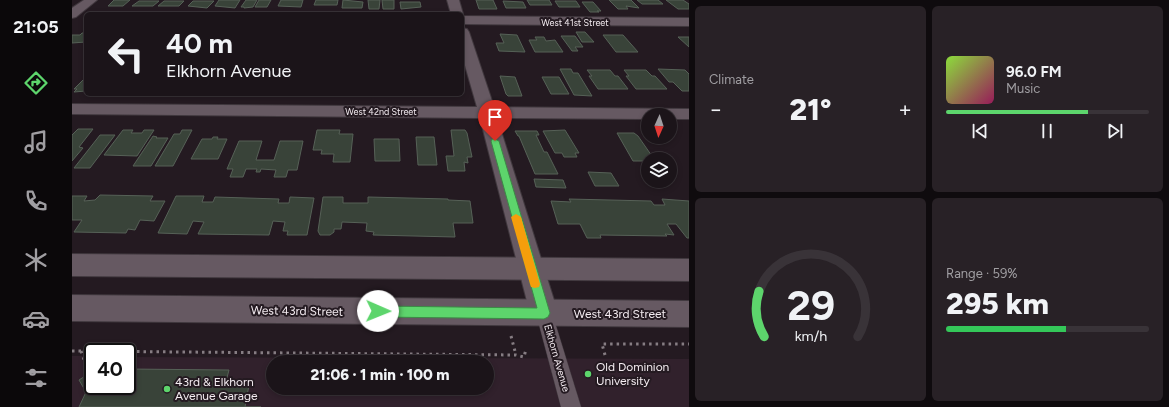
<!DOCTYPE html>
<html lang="en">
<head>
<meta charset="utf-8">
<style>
	:root { --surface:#1b1419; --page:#282126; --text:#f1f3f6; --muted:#a09ea2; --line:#393338; --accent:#5dd56c }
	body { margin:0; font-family:Figtree,sans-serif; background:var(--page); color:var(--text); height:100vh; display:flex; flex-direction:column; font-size:15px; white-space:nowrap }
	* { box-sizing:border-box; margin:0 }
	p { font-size:13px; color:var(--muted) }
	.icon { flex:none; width:22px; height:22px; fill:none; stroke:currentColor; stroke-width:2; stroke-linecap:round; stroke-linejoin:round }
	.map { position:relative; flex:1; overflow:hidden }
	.details { display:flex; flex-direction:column; gap:6px; padding:6px; background:#0f0b0e; width:480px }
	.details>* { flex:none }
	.hud { position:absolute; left:12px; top:12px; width:380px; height:84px; border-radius:6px; box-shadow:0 2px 6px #0003,0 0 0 1px var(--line); background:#1b1419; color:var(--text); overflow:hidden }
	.needle { width:26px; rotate:183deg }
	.fabs { position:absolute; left:569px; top:108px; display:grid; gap:8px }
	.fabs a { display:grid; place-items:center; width:36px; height:36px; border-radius:50%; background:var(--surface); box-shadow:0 2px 6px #0003,0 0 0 1px var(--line); font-size:20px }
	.speed { position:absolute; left:12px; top:343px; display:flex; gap:8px; font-size:20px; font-weight:700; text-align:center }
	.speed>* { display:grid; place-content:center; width:52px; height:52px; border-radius:50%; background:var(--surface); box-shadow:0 2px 6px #0003,0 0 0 1px var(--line); line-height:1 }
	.speed .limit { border:2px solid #111; border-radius:6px; background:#fff; color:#111 }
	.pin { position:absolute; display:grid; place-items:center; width:34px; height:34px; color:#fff; margin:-41px -17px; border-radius:50% 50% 50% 0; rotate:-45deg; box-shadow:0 0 4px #0007 }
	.pin .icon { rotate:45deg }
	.me { position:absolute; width:44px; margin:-22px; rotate:91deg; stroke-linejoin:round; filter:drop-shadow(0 0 3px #0008) }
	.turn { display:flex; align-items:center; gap:14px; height:84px; padding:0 16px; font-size:18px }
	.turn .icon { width:52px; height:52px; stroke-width:2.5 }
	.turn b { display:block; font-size:28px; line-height:34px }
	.big { font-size:30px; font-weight:800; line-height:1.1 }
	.details .tile { flex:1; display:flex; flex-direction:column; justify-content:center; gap:6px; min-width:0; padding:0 14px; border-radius:6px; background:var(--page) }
	.details .dial { align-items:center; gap:0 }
	.dial svg { height:104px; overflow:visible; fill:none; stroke:var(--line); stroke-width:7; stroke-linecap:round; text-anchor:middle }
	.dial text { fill:var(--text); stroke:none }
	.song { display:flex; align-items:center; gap:12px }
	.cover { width:48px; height:48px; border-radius:6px; background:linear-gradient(135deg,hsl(90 70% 55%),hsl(330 70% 35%)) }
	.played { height:4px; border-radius:2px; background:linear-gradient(90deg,var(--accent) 70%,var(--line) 70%) }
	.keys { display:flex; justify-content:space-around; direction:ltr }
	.heat { display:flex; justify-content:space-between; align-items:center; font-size:22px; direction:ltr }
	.charge { height:6px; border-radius:3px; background:linear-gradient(90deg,#34c759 59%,var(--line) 0) }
	.details .tiles { flex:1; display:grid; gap:6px; grid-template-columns:repeat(2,1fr) }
	.trip { position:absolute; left:194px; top:355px; width:228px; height:40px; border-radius:20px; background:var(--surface); box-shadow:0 2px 6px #0003,0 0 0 1px var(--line); font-weight:800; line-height:40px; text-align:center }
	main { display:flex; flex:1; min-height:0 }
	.menu { display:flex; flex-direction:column; width:72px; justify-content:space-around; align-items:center; background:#0b080a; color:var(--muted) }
	.menu .icon { width:28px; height:28px }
	.menu .active { color:var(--accent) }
	.menu b { font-size:18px; color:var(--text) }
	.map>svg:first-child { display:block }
	.built { fill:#31212c; fill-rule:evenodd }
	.building { fill:#394339; stroke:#566157 }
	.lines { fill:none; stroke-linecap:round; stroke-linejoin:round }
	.service-casing { stroke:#40383e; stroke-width:1 }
	.minor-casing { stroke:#40383e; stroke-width:2 }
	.tertiary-casing { stroke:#40383e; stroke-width:2 }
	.path { stroke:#867d83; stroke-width:3; stroke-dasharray:2.5 4; stroke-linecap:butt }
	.service { fill:#665962; fill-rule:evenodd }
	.minor { fill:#665962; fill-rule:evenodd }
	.tertiary { fill:#665962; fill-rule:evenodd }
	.route { fill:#5dd56c; stroke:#3c8a46 }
	.slow { fill:#f59e0b }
	.poi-dot { fill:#5dd56c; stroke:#241a21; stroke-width:1.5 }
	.labels { text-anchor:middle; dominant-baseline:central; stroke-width:4; stroke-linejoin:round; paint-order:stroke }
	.far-street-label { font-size:9px; fill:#f4ecf1; stroke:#241a21 }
	.street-label { font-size:10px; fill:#f4ecf1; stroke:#241a21 }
	.near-street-label { font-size:12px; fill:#f4ecf1; stroke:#241a21 }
	.near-poi-label { font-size:12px; fill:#f4ecf1; stroke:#241a21; text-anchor:start }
</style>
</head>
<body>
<main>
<nav class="menu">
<b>21:05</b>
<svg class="icon active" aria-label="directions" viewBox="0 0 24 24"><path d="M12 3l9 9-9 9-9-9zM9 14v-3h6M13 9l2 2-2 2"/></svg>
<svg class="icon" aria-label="music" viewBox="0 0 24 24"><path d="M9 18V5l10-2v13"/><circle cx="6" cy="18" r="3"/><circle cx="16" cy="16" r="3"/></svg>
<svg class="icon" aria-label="phone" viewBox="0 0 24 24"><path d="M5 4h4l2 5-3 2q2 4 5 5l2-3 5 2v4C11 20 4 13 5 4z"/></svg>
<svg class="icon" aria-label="climate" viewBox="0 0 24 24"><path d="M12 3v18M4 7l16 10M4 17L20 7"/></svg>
<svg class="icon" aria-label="car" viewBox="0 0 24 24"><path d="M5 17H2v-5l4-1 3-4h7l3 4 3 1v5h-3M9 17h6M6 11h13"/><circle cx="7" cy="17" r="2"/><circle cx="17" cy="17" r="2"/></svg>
<svg class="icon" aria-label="filters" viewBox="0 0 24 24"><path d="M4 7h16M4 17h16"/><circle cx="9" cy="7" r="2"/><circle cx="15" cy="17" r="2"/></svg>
</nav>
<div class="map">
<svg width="617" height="407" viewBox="0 0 617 407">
	<rect width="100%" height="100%" fill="#241a21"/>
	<path class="built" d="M0 356H21V386H55V357L617 359V407H0ZM201 362H415V388H201Z"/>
	<path class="building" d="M42 0H58L51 6H36Z
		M147 0H168L163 8 143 6Z
		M174 0H185L181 7 172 8V7H169Z
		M187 0H199L195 7H183Z
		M209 0H231L229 7 206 6Z
		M244 0H266L265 5H242Z
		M271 0 291 2 290 8H270Z
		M296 0H308L307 9H297Z
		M310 0H322V9H311Z
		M404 0H421L425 9H407Z
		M455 0H477L480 5H458Z
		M537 0H559L567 8 554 6 556 9H546Z
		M565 0H586L591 4H570Z
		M594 0H611L617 4V9H606Z
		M67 1H87L81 6H60Z
		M92 1H112L107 6H86Z
		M121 1H142L135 8 116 6Z
		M431 1 451 2 454 8H434Z
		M483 1H504L508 7H487Z
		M328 2H348L349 7 329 9Z
		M510 2H521L529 11H525L527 12H518Z
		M504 32H513L522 42H510Z
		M10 33H14V42L0 43V35H8Z
		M428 34 445 35 453 52 427 51 424 43H432Z
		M531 35H551L566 52H544Z
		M489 36H503L511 47H503L506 51H500Z
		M463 37H472L474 41 483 40 491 52H463L457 40H465Z
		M606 37H617V47Z
		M488 69H499L501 73H506L520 96 502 95Z
		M586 69 613 70 617 74V91H610L601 82H597Z
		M515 70H538L543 76H546L556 89H526L517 76H520Z
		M552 70H574L580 76H583L595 89H564L554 76H557Z
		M428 76 443 77 450 96H436L434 94Z
		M470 77H487L497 94H479Z
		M13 78 14 91 2 92 5 89H2Z
		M6 129H21L7 147 11 148 0 161V135Z
		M51 130H61L59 133H70L72 130H82L65 156 32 155Z
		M110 130H120L101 166H83L102 134H108Z
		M245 130H268L267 134H281L278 162H261L262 154H249L250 150H241Z
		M379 130H393L395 133 400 157H395L396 163 392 162 393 171H376L374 156H382Z
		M493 130 507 153H503L505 157H492L490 153H483L471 131Z
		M443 131H465L467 135H464L472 152H475L486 174H463L447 136H446Z
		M545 133H562L566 136 582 159H576V161H561Z
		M28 135H43L18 168H2Z
		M81 136 85 137 84 138H96L79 166H61Z
		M141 137H146L145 139H155L146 159H119L130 139H140Z
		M344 137H362L365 165H346Z
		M302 139H327L328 161H303Z
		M167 141H190L184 160H202L208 141H231L225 170H216L214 177H202L204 170 189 169 188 172H184L185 169H174L171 177H158L161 169H155Z
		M516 172 539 173 547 186H523Z
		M462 179 491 180 494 188 464 187Z
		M28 195 81 196 78 201H93L82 221 68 220 63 230 56 229 54 233 2 232 10 220H0V196H15L12 201 23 200Z
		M104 196H132L130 202H141L143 197 207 199 206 203H217L218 197 242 198 235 235H215L216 231H211L213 222 201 221 197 235 126 234 132 222 121 221 115 234 86 233Z
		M251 197H271V203H296V197L376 199V200L398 201 401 223H381L383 237 301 235 302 232 294 231 295 223 270 222 269 229H262V232L258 235H248L246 231Z
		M497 199 579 201 582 205H593L590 199 617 201V238H615L604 224H595L602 235 593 234 595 236 528 235 529 238H515L508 224H486L479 201 499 202Z
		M55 369 157 370 153 385H177L173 407H189H7L14 392 7 380 21 371V386H55Z"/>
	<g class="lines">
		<g class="service-casing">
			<path id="service" d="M472 305 478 308 480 313 509 407H489L464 313 466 308Z"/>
		</g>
		<g class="minor-casing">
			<path id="minor" d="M12 0H25L4 17 0 18V8Z
				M375 0H387L391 14 390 16V14H379Z
				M390 16 617 18V26L390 24Z
				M390 28 395 29 397 32 422 107 617 109V119H598V115H576V119L425 118 486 313 482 322 472 326 462 322 458 313 408 118 0 114V104L405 107 390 55Z"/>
		</g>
		<g class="tertiary-casing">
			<path id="tertiary" d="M0 254 617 259V281L0 276Z
				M0 295 617 301V327L0 321Z"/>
		</g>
		<path class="path" d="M439 336 444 355
			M0 351 444 355 452 357 454 349
			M9 351 17 374
			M533 355 530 344H617"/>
		<use href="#service" class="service"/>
		<use href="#minor" class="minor"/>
		<use href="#tertiary" class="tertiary"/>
	</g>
	<path class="route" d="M420 139H423L427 141 478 313 476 317 472 319 306 317 302 315 301 311 302 308 306 306 465 308 419 141Z"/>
	<path class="slow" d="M444 214 449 217 468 284 467 287 463 288 459 287 458 284 439 217Z"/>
	<g class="poi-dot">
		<circle cx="516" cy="374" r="4"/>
		<circle cx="95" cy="389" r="4"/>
	</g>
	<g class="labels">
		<g class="far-street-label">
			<text x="503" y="22">West 41st Street</text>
			<text x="309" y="111">West 42nd Street</text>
		</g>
		<g class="street-label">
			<text transform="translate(485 358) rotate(74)">Elkhorn Avenue</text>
		</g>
		<g class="near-street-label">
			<text transform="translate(225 311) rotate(1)">West 43rd Street</text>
			<text x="548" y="314">West 43rd Street</text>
		</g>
		<g class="near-poi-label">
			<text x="524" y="367">Old Dominion<tspan x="524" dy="14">University</tspan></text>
			<text x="103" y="382">43rd &amp; Elkhorn<tspan x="103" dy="14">Avenue Garage</tspan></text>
		</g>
	</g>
</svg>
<div class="fabs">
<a><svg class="needle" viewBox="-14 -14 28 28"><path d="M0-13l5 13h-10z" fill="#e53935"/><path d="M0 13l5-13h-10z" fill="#a09ea2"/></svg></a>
<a><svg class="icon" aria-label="layers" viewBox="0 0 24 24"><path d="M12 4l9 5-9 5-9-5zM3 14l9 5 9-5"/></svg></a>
</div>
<div class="speed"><div class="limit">40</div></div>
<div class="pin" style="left:423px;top:141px;background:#d93025"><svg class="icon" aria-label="arrive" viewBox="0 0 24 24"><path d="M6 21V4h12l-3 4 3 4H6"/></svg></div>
<svg class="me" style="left:306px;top:311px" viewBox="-20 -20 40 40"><circle r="19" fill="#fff"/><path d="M0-13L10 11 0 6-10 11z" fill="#5dd56c"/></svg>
<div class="trip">21:06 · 1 min · 100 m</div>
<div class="hud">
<div class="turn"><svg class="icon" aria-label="left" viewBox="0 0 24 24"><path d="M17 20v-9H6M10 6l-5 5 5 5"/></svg><div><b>40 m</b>Elkhorn Avenue</div></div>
</div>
</div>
<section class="details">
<div class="tiles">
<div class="tile"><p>Climate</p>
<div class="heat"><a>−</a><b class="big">21°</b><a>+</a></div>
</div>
<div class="tile">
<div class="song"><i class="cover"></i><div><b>96.0 FM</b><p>Music</p></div></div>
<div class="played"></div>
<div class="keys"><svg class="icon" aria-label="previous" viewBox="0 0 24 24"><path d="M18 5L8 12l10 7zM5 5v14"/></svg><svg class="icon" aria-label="pause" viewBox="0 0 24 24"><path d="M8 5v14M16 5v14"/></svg><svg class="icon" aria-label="next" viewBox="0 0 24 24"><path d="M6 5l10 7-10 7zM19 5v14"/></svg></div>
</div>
<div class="tile dial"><svg viewBox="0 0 100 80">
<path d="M14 69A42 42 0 1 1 86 69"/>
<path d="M14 69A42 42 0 0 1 10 34" stroke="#5dd56c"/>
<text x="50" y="56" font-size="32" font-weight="700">29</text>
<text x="50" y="72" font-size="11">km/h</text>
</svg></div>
<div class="tile"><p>Range · 59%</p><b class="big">295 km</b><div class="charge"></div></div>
</div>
</section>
</main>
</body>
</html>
